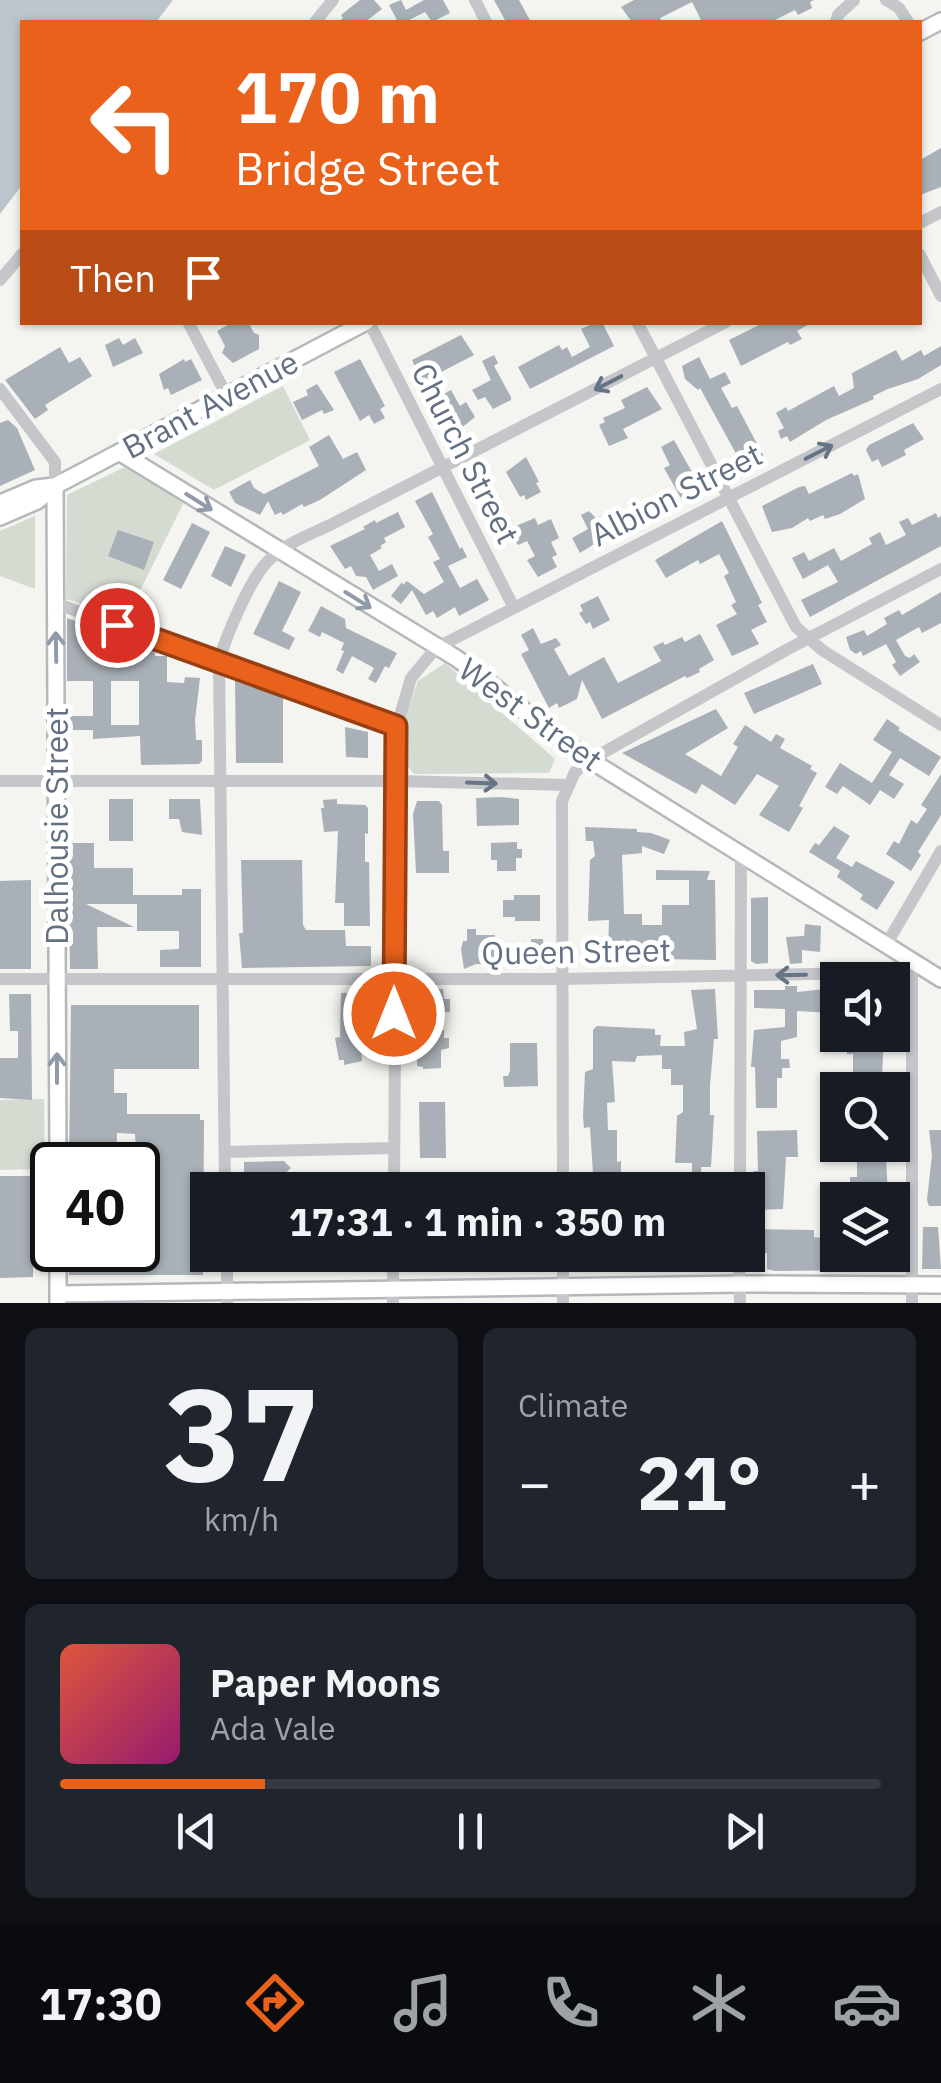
<!DOCTYPE html>
<html lang="en">
<head>
<meta charset="utf-8">
<style>
	:root { --surface:#171b24; --page:#20242c; --text:#f1f3f6; --muted:#9ea1a6; --line:#363941; --accent:#e9611b }
	body { margin:0; font-family:"IBM Plex Sans",sans-serif; background:var(--page); color:var(--text); height:100vh; display:flex; flex-direction:column; font-size:38px; white-space:nowrap }
	* { box-sizing:border-box; margin:0 }
	p { font-size:32px; color:var(--muted) }
	.icon { flex:none; width:55px; height:55px; fill:none; stroke:currentColor; stroke-width:2; stroke-linecap:round; stroke-linejoin:round }
	.map { position:relative; height:1303px; overflow:hidden }
	.sheet { display:flex; flex-direction:column; gap:25px; padding:25px; background:#0d0f14; flex:1 }
	.sheet>* { flex:none }
	.banner { position:absolute; left:20px; top:20px; width:902px; height:305px; border-radius:0px; box-shadow:0 2px 8px #0004; background:#e9611b; color:#fff; overflow:hidden }
	.tools { position:absolute; left:820px; top:962px; display:grid; gap:20px }
	.tools a { display:grid; place-items:center; width:90px; height:90px; border-radius:0px; background:var(--surface); box-shadow:0 2px 8px #0004; font-size:50px }
	.speed { position:absolute; left:30px; top:1142px; display:flex; gap:20px; font-size:50px; font-weight:700; text-align:center }
	.speed>* { display:grid; place-content:center; width:130px; height:130px; border-radius:50%; background:var(--surface); box-shadow:0 2px 8px #0004; line-height:1 }
	.speed .limit { border:5px solid #111; border-radius:15px; background:#fff; color:#111 }
	.pin { position:absolute; display:grid; place-items:center; width:85px; height:85px; color:#fff; margin:-42px; border:5px solid #fff; border-radius:50%; box-shadow:0 2px 10px #0007 }
	.me { position:absolute; width:110px; margin:-55px; rotate:0deg; stroke-linejoin:round; filter:drop-shadow(0 0 8px #0008) }
	.turn { display:flex; align-items:center; gap:35px; height:210px; padding:0 50px; font-size:45px }
	.turn .icon { width:130px; height:130px; stroke-width:2.5 }
	.turn b { display:block; font-size:70px; line-height:85px }
	.then { display:flex; align-items:center; height:95px; padding:0 50px; background:#0003; gap:20px; font-size:38px }
	.big { font-size:75px; font-weight:700; line-height:1.1 }
	.sheet .card { flex:1; display:flex; flex-direction:column; justify-content:center; gap:15px; min-width:0; padding:0 35px; border-radius:15px; background:var(--page) }
	.sheet .dial { align-items:center; gap:0 }
	.dial b { font-size:130px; line-height:1 }
	.song { display:flex; align-items:center; gap:30px }
	.cover { width:120px; height:120px; border-radius:15px; background:linear-gradient(135deg,hsl(10 70% 55%),hsl(320 70% 35%)) }
	.played { height:10px; border-radius:5px; background:linear-gradient(90deg,var(--accent) 25%,var(--line) 25%) }
	.keys { display:flex; justify-content:space-around; direction:ltr }
	.heat { display:flex; justify-content:space-between; align-items:center; font-size:55px; direction:ltr }
	.sheet .tiles { flex:1; display:grid; gap:25px; grid-template-columns:1fr 1fr }
	.card:last-child { grid-column:span 2 }
	.trip { position:absolute; left:190px; top:1172px; width:575px; height:100px; border-radius:0px; background:var(--surface); box-shadow:0 2px 8px #0004; font-weight:700; line-height:100px; text-align:center }
	.tab-bar { display:flex; height:160px; justify-content:space-around; align-items:center; background:#090b0e; color:var(--muted) }
	.tab-bar .icon { width:70px; height:70px }
	.tab-bar .on { color:var(--accent) }
	.tab-bar b { font-size:45px; color:var(--text) }
	.map>svg:first-child { display:block }
	.green { fill:#d4dbd1 }
	.water { fill:#bcc5cc }
	.building { fill:#a9b0b7; fill-rule:evenodd }
	.lines { fill:none; stroke-linecap:round; stroke-linejoin:round }
	.major-casing { stroke:#b4b7bc; stroke-width:20 }
	.minor { stroke:#c4c6ca; stroke-width:12 }
	.major { stroke:#fff; stroke-width:15 }
	.oneway { stroke:#677486 }
	.oneway2 { stroke:#919ba8 }
	.route-casing { stroke:#973f12; stroke-width:25 }
	.route { stroke:#e9611b; stroke-width:18 }
	.labels { text-anchor:middle; dominant-baseline:central; stroke-width:10; stroke-linejoin:round; paint-order:stroke }
	.street-label { font-size:32px; fill:#627082; stroke:#fff }
</style>
</head>
<body>
<div class="map">
<svg width="941" height="1303" viewBox="0 0 941 1303">
	<rect width="100%" height="100%" fill="#f4f4f0"/>
	<path class="green" d="M283 386 310 440 214 490 154 454Z
		M125 467 184 502 127 617 66 599 67 495Z
		M35 516V589L0 576V531Z
		M445 663 555 759 549 773 414 774 399 756 402 725 418 681Z
		M44 1099 45 1169 0 1170V1100Z"/>
	<path class="water" d="M0 0H173L156 22H22V185L0 214Z"/>
	<path class="building" d="M360 0H374L382 9 365 22H338L343 18 341 15Z
		M401 0 406 10 424 0H443L450 13 432 22 425 12 405 22H398L389 5Z
		M494 0H519L531 22H506Z
		M634 0H814L810 2 812 8 798 15 795 10 771 22H702L692 2 660 18 662 22H632L621 7Z
		M941 148V187L920 195V160Z
		M233 322H248L254 333 259 335V349L233 363 222 353 225 346 217 331Z
		M589 322H602L614 346 530 389 518 367 559 345 562 350 567 347 572 357 590 347 581 329 590 325Z
		M765 322H813L797 331 802 339 790 345 788 342 741 366 729 340Z
		M461 335 474 355 422 382 412 360Z
		M119 338 123 345 135 338 143 353 113 367 105 345Z
		M941 346V365L918 379 888 389 873 396 874 399 826 420 790 442 787 436 781 439 778 431 784 428 776 413 786 407 788 411 834 386 839 396 854 388 852 373 896 350 902 361 921 350 924 356Z
		M60 347 69 363 80 357 92 376 45 405 48 410 35 419 5 380Z
		M494 355 498 363 494 366 511 397V400L493 409 485 397 478 400 472 390 491 380 482 361Z
		M699 357 710 379 725 372 731 383 721 388 732 408 737 406 765 459 745 470 700 388 698 390 685 379 682 366Z
		M184 359 185 362 191 359 202 380 171 395 168 388 164 390 159 374Z
		M360 359 385 406 380 409 385 418 374 424 369 415 360 421 334 372Z
		M317 384 334 410 324 414 322 410 302 420 293 402 308 395 306 390Z
		M647 387 662 409 623 429 628 438 609 446 599 425 605 422 603 418 625 408 621 400Z
		M451 390 460 406 466 402 475 417 455 433 453 429 448 432 433 400Z
		M8 420 17 428 35 470 0 486V423Z
		M913 423 924 439 904 450 906 455 882 467 878 459 872 462 866 450 869 445Z
		M329 435 343 459 357 452 366 470 320 500 304 507 302 504 283 515 281 512 275 515 268 501 260 515 235 503 229 492 250 480 254 488 264 494 319 466 309 447Z
		M674 440 702 490 682 500 664 468 670 465 661 447Z
		M526 457 539 482 536 483 541 492 526 500 524 495 520 497 506 472Z
		M852 473 854 476 858 474 865 499 840 514 825 519 823 515 810 521 808 518 792 528 772 532 762 506 799 487 805 486 809 494Z
		M432 492 460 549 462 547 467 557 448 566 460 588 477 579 489 600 459 616 455 607 437 618 433 611 426 615 412 590 401 604 391 596 402 582 403 585 407 581 424 594 444 582 433 562 440 559 428 537 433 534 415 501Z
		M589 511 596 518 600 516 610 534 580 553 572 538 588 529 581 515Z
		M398 512 405 527 384 538 386 542 380 546 382 548 370 555 379 571 392 564 398 576 373 590 366 577 356 576 351 566 345 569 330 546 365 529 363 527 375 520 376 523Z
		M936 513 938 518 941 516V546L810 617 801 600 838 582 828 565 803 579 792 558 804 552 809 561 834 548 841 561 872 544 869 538 880 532 886 545 906 535 899 522 908 518 912 525Z
		M535 518 538 525 551 519 559 538 551 542 557 555 552 557 557 567 538 577 527 560 535 556 527 541 518 545 510 533 511 528Z
		M722 521 762 603 758 605 767 622 751 630 759 644 732 656 716 625 737 614 731 605 736 602 724 576 729 573 719 554 700 564 698 560 666 578 655 560Z
		M192 523 210 532 181 589 163 580Z
		M118 530 154 542 144 570 108 556Z
		M225 546 246 555 231 587 211 576Z
		M279 581 301 592 282 631 295 638 289 650 253 634Z
		M941 592V623L922 633 919 627 896 640 905 656 910 658 914 654 920 662 900 676 892 665 896 662 886 644 863 656 861 651 856 654 850 650 846 637 864 630 867 636 887 624 884 618 899 610 902 615Z
		M598 596 610 620 593 629 590 622 586 624 579 613 583 611 580 605Z
		M321 606 345 619 346 628 397 653 389 668 385 666 376 683 368 679 374 668 352 656 343 674 336 670 344 651 341 650 344 643 322 632 320 637 308 631Z
		M67 618 108 633 103 646 149 649 155 651V656H167V682L184 683 185 677 200 678 195 720 196 740H202V761L199 764 141 765 140 736 93 739V730H70V716H93V681H67ZM111 681H139V725H111Z
		M533 628 541 644 556 638 561 645 554 649 569 676 604 657 618 683 661 661 653 647 663 642 665 645 682 637 685 642 700 634 714 660 699 669 700 672 687 678 685 676 602 719 582 680 577 699 559 708 557 703 549 708 521 654 529 650 521 635Z
		M813 664 822 684 754 714 744 693Z
		M235 679 283 696V763H236Z
		M716 709 728 728 685 754 721 776 738 747 733 744 745 725 771 742 776 734 785 739 780 748 812 766 810 769 817 773 799 806 803 808 789 832 759 815 779 786 757 774 735 805 702 784 696 794 622 753Z
		M887 719 900 728 898 730 941 757 929 776 900 758 889 775 904 784 894 799 880 790 870 805 843 786 837 794 825 787 840 763 872 783 892 752 873 740Z
		M345 727 368 732V758L346 757Z
		M941 774V815L918 852 921 855 911 871 886 854 894 841 899 844 911 820 917 824 927 809 921 805Z
		M501 797 519 799V825L477 826 476 798Z
		M109 799H133V841H109Z
		M169 799H200L202 835 182 832 179 819H169Z
		M337 799V804L365 805 368 808V834L365 833V862H369L370 926H344V903H335L338 831 324 832 321 808H324L323 800Z
		M417 801H439L442 805 443 851H449V873H416L413 814Z
		M834 826 850 836 836 858 852 867 856 861 895 882 877 910 860 899 863 895 837 877 840 871 809 852 815 843 819 845Z
		M585 827 637 829V832L651 833 670 840 664 854 642 846V853L622 855 624 914H642V925H662V905H689V880H656V870L710 871 707 880H715L716 960 658 959 654 957V945H628V952H608L609 920 588 921 590 860 595 856 593 841H586Z
		M517 842V849H522V858H516V871H497V860H491V843Z
		M68 843H94V868H133V895H182V889H201V967H160V950L179 949V931H137V904H86L134 927H97L98 969H70Z
		M241 860H302L303 925 306 930H345L346 946H371V966L242 968 239 933H243Z
		M31 880V969H0V881Z
		M514 895H540V921H515V917H503V900H514Z
		M768 897V963L756 964 751 961V898Z
		M805 924 821 926 820 952 802 950V963L790 964 786 937 804 936Z
		M467 929H476V935H495L494 944 531 945V939H543L544 966 476 964 464 969 461 949 463 941H467Z
		M785 986H797V992L835 988V1004L832 1013 797 1011V1037L781 1041V1059H789L790 1068H782V1078H777V1108H756L755 1067H751L754 1030 785 1027V1009L754 1008V990H785Z
		M443 989 444 999H450V1012L416 1013 415 994H423V990Z
		M715 989 718 1039H714L710 1085V1115H714L711 1167H701L702 1190H692V1163H675L677 1116 683 1112V1085H671V1069H662V1055L637 1056 635 1062 612 1061 615 1102 607 1103 608 1130H617V1162L621 1161V1174H625V1190H594L590 1127 584 1128 583 1116 585 1072 593 1069V1030L597 1026 655 1029V1035H661L660 1046H685L684 1032 697 1029 691 990Z
		M371 992V1029L360 1032 362 1061 344 1065V1060H339L335 1038 340 1037 341 993Z
		M9 994H31L32 1100 0 1098V1058H18V1031H10Z
		M71 1005H199V1069H114V1093H127V1114H200V1120H204L203 1275H69V1250H138V1237H141L135 1134 117 1133 116 1165H69Z
		M444 1030V1038H449V1048L441 1050V1068L423 1069V1067L417 1066V1031Z
		M847 1035H884L882 1075H863V1090H853V1054H847Z
		M510 1043H537L538 1086 504 1087 503 1076H508L510 1071Z
		M419 1102H445L446 1158H420Z
		M797 1130 798 1157H786L783 1209 757 1210 754 1171H758L757 1131Z
		M929 1130H941V1206H929L927 1200 932 1155Z
		M857 1145H881L880 1154H886L888 1200H850V1177H857Z
		M284 1161 291 1168 283 1175 244 1176V1162Z
		M0 1176H33V1277L0 1278Z
		M923 1227H938L941 1269H922Z
		M752 1229 814 1230V1237L838 1241V1255H887V1266H870V1270L775 1271 767 1269V1253H753Z
		M243 1255H285V1268H243Z
		M322 1255H376V1270L322 1271Z
		M415 1255H479V1264H456L457 1267 415 1264Z
		M579 1255H634V1272H579Z
		M652 1255H718V1267H699L696 1271 691 1263 677 1272H652Z"/>
	<g class="lines">
		<g class="major-casing">
			<path id="major" d="M920 32 941 21
				M119 452 456 658C502 691 543 728 590 760L941 979
				M55 486 58 1165
				M0 503 36 488 55 486
				M0 517 37 501 55 486 366 322
				M58 1250V1301
				M59 1294 740 1284 941 1285"/>
		</g>
		<path class="minor" d="M475 0 486 22
			M886 0 899 8 908 22
			M315 22 333 0
			M836 22 838 15 854 0
			M920 223 941 212
			M920 255 941 296
			M0 280 22 254
			M188 322 227 396
			M369 322 514 608
			M637 322 796 627 822 650 941 725
			M0 389 55 462V486
			M55 603 397 726
			M0 781H396L569 785
			M886 945 941 851
			M912 964V1303
			M0 979H561L912 972
			M225 1152 394 1148
			M225 1186 394 1183
			M225 1190 219 661C226 636 250 579 268 561 284 544 309 535 330 525L726 322
			M394 1190 397 726 411 678 436 648 941 389
			M563 1190 562 801 575 772 590 760 788 649 941 569
			M740 1190 741 854
			M227 1255V1303
			M393 1255V1303
			M739 1255 740 1303
			M563 1303V1255"/>
		<use href="#major" class="major"/>
	</g>
	<defs><path id="oneway-shaft" d="M-6 0H5M1.5-3L5.5 0L1.5 3" fill="none" stroke-width="1.6" stroke-linecap="round" stroke-linejoin="round" transform="scale(2.5)"/></defs>
	<g class="oneway">
		<use href="#oneway-shaft" transform="translate(608 383) rotate(153)"/>
		<use href="#oneway-shaft" transform="translate(819 452) rotate(-27)"/>
		<use href="#oneway-shaft" transform="translate(482 783) rotate(2)"/>
		<use href="#oneway-shaft" transform="translate(791 975) rotate(179)"/>
	</g>
	<g class="oneway2">
		<use href="#oneway-shaft" transform="translate(199 502) rotate(32)"/>
		<use href="#oneway-shaft" transform="translate(358 600) rotate(32)"/>
		<use href="#oneway-shaft" transform="translate(56 647) rotate(-91)"/>
		<use href="#oneway-shaft" transform="translate(57 1068) rotate(-90)"/>
	</g>
	<g class="lines">
		<g class="route-casing">
			<path id="route" d="M117 625 396 726 394 1014"/>
		</g>
		<use href="#route" class="route"/>
	</g>
	<g class="labels">
		<g class="street-label">
			<text transform="translate(210 404) rotate(-28)">Brant Avenue</text>
			<text transform="translate(466 453) rotate(63)">Church Street</text>
			<text transform="translate(676 494) rotate(-27)">Albion Street</text>
			<text transform="translate(531 714) rotate(36)">West Street</text>
			<text transform="translate(56 826) rotate(-90)">Dalhousie Street</text>
			<text transform="translate(576 951) rotate(-1)">Queen Street</text>
		</g>
	</g>
</svg>
<div class="tools">
<a><svg class="icon" aria-label="sound" viewBox="0 0 24 24"><path d="M4 9h4l5-4v14l-5-4H4zM17 9q2 3 0 6"/></svg></a>
<a><svg class="icon" aria-label="search" viewBox="0 0 24 24"><circle cx="10" cy="10" r="6"/><path d="M15 15l6 6"/></svg></a>
<a><svg class="icon" aria-label="layers" viewBox="0 0 24 24"><path d="M12 4l9 5-9 5-9-5zM3 14l9 5 9-5"/></svg></a>
</div>
<div class="speed"><div class="limit">40</div></div>
<div class="pin" style="left:117px;top:625px;background:#d93025"><svg class="icon" aria-label="arrive" viewBox="0 0 24 24"><path d="M6 21V4h12l-3 4 3 4H6"/></svg></div>
<svg class="me" style="left:394px;top:1014px" viewBox="-20 -20 40 40"><circle r="17" fill="#e9611b" stroke="#fff" stroke-width="3"/><path d="M0-11L8 9 0 5-8 9z" fill="#fff"/></svg>
<div class="trip">17:31 · 1 min · 350 m</div>
<div class="banner">
<div class="turn"><svg class="icon" aria-label="left" viewBox="0 0 24 24"><path d="M17 20v-9H6M10 6l-5 5 5 5"/></svg><div><b>170 m</b>Bridge Street</div></div>
<div class="then">Then<svg class="icon" aria-label="arrive" viewBox="0 0 24 24"><path d="M6 21V4h12l-3 4 3 4H6"/></svg></div>
</div>
</div>
<section class="sheet">
<div class="tiles">
<div class="card dial"><b>37</b><p>km/h</p></div>
<div class="card"><p>Climate</p>
<div class="heat"><a>−</a><b class="big">21°</b><a>+</a></div>
</div>
<div class="card">
<div class="song"><i class="cover"></i><div><b>Paper Moons</b><p>Ada Vale</p></div></div>
<div class="played"></div>
<div class="keys"><svg class="icon" aria-label="previous" viewBox="0 0 24 24"><path d="M18 5L8 12l10 7zM5 5v14"/></svg><svg class="icon" aria-label="pause" viewBox="0 0 24 24"><path d="M8 5v14M16 5v14"/></svg><svg class="icon" aria-label="next" viewBox="0 0 24 24"><path d="M6 5l10 7-10 7zM19 5v14"/></svg></div>
</div>
</div>
</section>
<nav class="tab-bar">
<b>17:30</b>
<svg class="icon on" aria-label="directions" viewBox="0 0 24 24"><path d="M12 3l9 9-9 9-9-9zM9 14v-3h6M13 9l2 2-2 2"/></svg>
<svg class="icon" aria-label="music" viewBox="0 0 24 24"><path d="M9 18V5l10-2v13"/><circle cx="6" cy="18" r="3"/><circle cx="16" cy="16" r="3"/></svg>
<svg class="icon" aria-label="phone" viewBox="0 0 24 24"><path d="M5 4h4l2 5-3 2q2 4 5 5l2-3 5 2v4C11 20 4 13 5 4z"/></svg>
<svg class="icon" aria-label="climate" viewBox="0 0 24 24"><path d="M12 3v18M4 7l16 10M4 17L20 7"/></svg>
<svg class="icon" aria-label="car" viewBox="0 0 24 24"><path d="M5 17H2v-5l4-1 3-4h7l3 4 3 1v5h-3M9 17h6M6 11h13"/><circle cx="7" cy="17" r="2"/><circle cx="17" cy="17" r="2"/></svg>
</nav>
</body>
</html>
